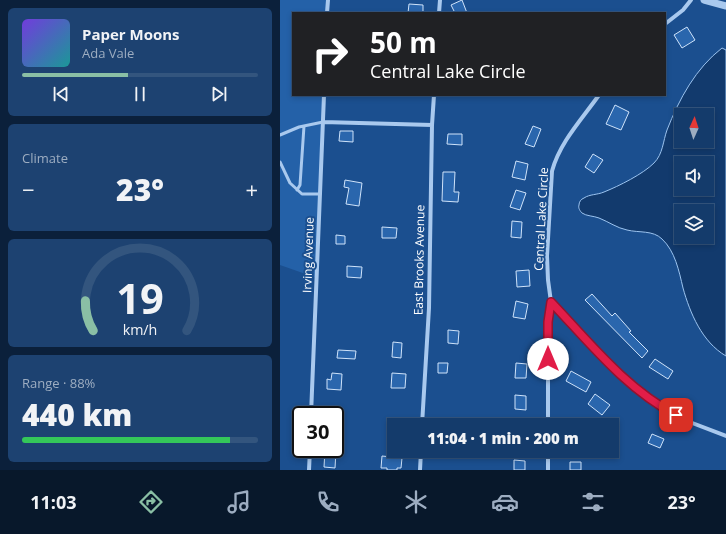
<!DOCTYPE html>
<html lang="en">
<head>
<meta charset="utf-8">
<style>
	:root { --surface:#143b6b; --page:#1d4271; --text:#f1f3f6; --muted:#9dadc1; --line:#33557e; --accent:#8abfa5 }
	body { margin:0; font-family:"Open Sans",sans-serif; background:var(--page); color:var(--text); height:100vh; display:flex; flex-direction:column; font-size:15px; white-space:nowrap }
	* { box-sizing:border-box; margin:0 }
	p { font-size:13px; color:var(--muted) }
	.icon { flex:none; width:22px; height:22px; fill:none; stroke:currentColor; stroke-width:2; stroke-linecap:round; stroke-linejoin:round }
	.map { position:relative; flex:1; overflow:hidden }
	.sheet { display:flex; flex-direction:column; gap:8px; padding:8px; background:#0b203b; width:280px }
	.sheet>* { flex:none }
	.top-card { position:absolute; left:12px; top:12px; width:374px; height:84px; border-radius:0px; box-shadow:0 2px 6px #0003,0 0 0 1px var(--line); background:#202124; color:#fff; overflow:hidden }
	.needle { width:26px; rotate:3deg }
	.tools { position:absolute; left:394px; top:108px; display:grid; gap:8px }
	.tools a { display:grid; place-items:center; width:40px; height:40px; border-radius:0px; background:var(--surface); box-shadow:0 2px 6px #0003,0 0 0 1px var(--line); font-size:20px }
	.speed { position:absolute; left:12px; top:406px; display:flex; gap:8px; font-size:20px; font-weight:700; text-align:center }
	.speed>* { display:grid; place-content:center; width:52px; height:52px; border-radius:50%; background:var(--surface); box-shadow:0 2px 6px #0003,0 0 0 1px var(--line); line-height:1 }
	.speed .limit { border:2px solid #111; border-radius:6px; background:#fff; color:#111 }
	.pin { position:absolute; display:grid; place-items:center; width:34px; height:34px; color:#fff; margin:-17px; border-radius:8px; box-shadow:0 2px 6px #0006 }
	.me { position:absolute; width:44px; margin:-22px; rotate:0deg; stroke-linejoin:round; filter:drop-shadow(0 0 3px #0008) }
	.turn { display:flex; align-items:center; gap:14px; height:84px; padding:0 12px; font-size:18px }
	.turn .icon { width:52px; height:52px; stroke-width:2.5 }
	.turn b { display:block; font-size:28px; line-height:34px }
	.big { font-size:30px; font-weight:800; line-height:1.1 }
	.sheet .card { flex:1; display:flex; flex-direction:column; justify-content:center; gap:6px; min-width:0; padding:0 14px; border-radius:6px; background:var(--page) }
	.sheet .dial { align-items:center; gap:0 }
	.dial svg { height:104px; overflow:visible; fill:none; stroke:var(--line); stroke-width:7; stroke-linecap:round; text-anchor:middle }
	.dial text { fill:var(--text); stroke:none }
	.song { display:flex; align-items:center; gap:12px }
	.cover { width:48px; height:48px; border-radius:6px; background:linear-gradient(135deg,hsl(260 70% 55%),hsl(180 70% 35%)) }
	.played { height:4px; border-radius:2px; background:linear-gradient(90deg,var(--accent) 45%,var(--line) 45%) }
	.keys { display:flex; justify-content:space-around; direction:ltr }
	.heat { display:flex; justify-content:space-between; align-items:center; font-size:22px; direction:ltr }
	.charge { height:6px; border-radius:3px; background:linear-gradient(90deg,#34c759 88%,var(--line) 0) }
	.trip { position:absolute; left:107px; top:418px; width:232px; height:40px; border-radius:0px; background:var(--surface); box-shadow:0 2px 6px #0003,0 0 0 1px var(--line); font-weight:800; line-height:40px; text-align:center }
	.dock { display:flex; height:64px; justify-content:space-around; align-items:center; background:#08182b; color:var(--muted) }
	.dock .icon { width:28px; height:28px }
	.dock .current { color:var(--accent) }
	.dock b { font-size:18px; color:var(--text) }
	main { display:flex; flex:1; min-height:0 }
	.map>svg:first-child { display:block }
	.green { fill:#2461a8 }
	.water { fill:#123a6d; stroke:#9cc4f0; fill-rule:evenodd }
	.building { fill:#2a66ad; stroke:#cfe3fa }
	.lines { fill:none; stroke-linecap:round; stroke-linejoin:round }
	.service { stroke:#a9c9ee; stroke-width:3 }
	.minor { stroke:#a9c9ee; stroke-width:4 }
	.tertiary { stroke:#a9c9ee; stroke-width:7 }
	.route-casing { stroke:#92132f; stroke-width:10 }
	.route { stroke:#e11d48; stroke-width:7 }
	.labels { text-anchor:middle; dominant-baseline:central; stroke-width:4; stroke-linejoin:round; paint-order:stroke }
	.street-label { font-size:12px; fill:#fff; stroke:#1b4f8f }
</style>
</head>
<body>
<main>
<section class="sheet">
<div class="card">
<div class="song"><i class="cover"></i><div><b>Paper Moons</b><p>Ada Vale</p></div></div>
<div class="played"></div>
<div class="keys"><svg class="icon" aria-label="previous" viewBox="0 0 24 24"><path d="M18 5L8 12l10 7zM5 5v14"/></svg><svg class="icon" aria-label="pause" viewBox="0 0 24 24"><path d="M8 5v14M16 5v14"/></svg><svg class="icon" aria-label="next" viewBox="0 0 24 24"><path d="M6 5l10 7-10 7zM19 5v14"/></svg></div>
</div>
<div class="card"><p>Climate</p>
<div class="heat"><a>−</a><b class="big">23°</b><a>+</a></div>
</div>
<div class="card dial"><svg viewBox="0 0 100 80">
<path d="M14 69A42 42 0 1 1 86 69"/>
<path d="M14 69A42 42 0 0 1 8 46" stroke="#8abfa5"/>
<text x="50" y="56" font-size="32" font-weight="700">19</text>
<text x="50" y="72" font-size="11">km/h</text>
</svg></div>
<div class="card"><p>Range · 88%</p><b class="big">440 km</b><div class="charge"></div></div>
</section>
<div class="map">
<svg width="446" height="470" viewBox="0 0 446 470">
	<rect width="100%" height="100%" fill="#1b4f8f"/>
	<path class="green" d="M0 0H47V13H13V95H44L37 278 0 265Z"/>
	<path class="water" d="M442 48 446 50V356C422 342 410 313 403 288 399 271 395 251 382 239 373 230 359 233 347 230 337 228 329 222 319 218 314 216 306 216 302 213 300 211 298 208 299 205 299 202 301 199 304 198 310 194 317 195 324 192 339 186 363 174 374 163 383 154 383 141 387 130 399 99 416 68 442 48ZM401 115H427V141H401ZM401 163H427V189H401ZM401 211H427V237H401Z"/>
	<path class="building" d="M182 0 187 13H175L171 5Z
		M129 4 143 5V13H128Z
		M407 27 415 40 402 48 394 35Z
		M335 105 349 112 341 130 326 124Z
		M253 126 261 129 254 147 245 144Z
		M60 131H73V142L59 141Z
		M168 134H182V145L167 144Z
		M313 154 323 160 314 173 305 167Z
		M236 161 248 164 245 180 232 177Z
		M163 172H175L174 192H179L178 202 162 201Z
		M65 180 82 183 79 206 66 204 69 188 64 187Z
		M236 190 246 193 240 210 230 207Z
		M232 221 242 222 241 238 231 237Z
		M102 227 117 228 116 238H102Z
		M56 235 65 236V244H56Z
		M67 266 82 267 81 278 67 277Z
		M249 270 250 286 237 287 236 271Z
		M312 294 332 316 335 313 351 331 349 332 368 351 362 358 305 300Z
		M236 301 248 304 245 319 233 317Z
		M168 330 179 331 178 344 168 343Z
		M113 342 122 343 121 358 112 357Z
		M58 350 76 351 75 359 57 358Z
		M375 359 393 371 388 379 369 367Z
		M158 363H168L167 373H158Z
		M236 363 247 364 246 378H235Z
		M291 371 311 382 306 392 286 381Z
		M52 373 62 374 61 390 47 389V379L51 380Z
		M112 373 126 374 125 388H111Z
		M315 394 330 405 322 415 308 404Z
		M235 395 246 396V410L235 409Z
		M157 418H170V425H157Z
		M372 434 384 439 380 448 368 443Z
		M45 450 56 451 55 468 44 467Z
		M102 456 122 458 121 468H117V470H107V468H101Z
		M234 460 245 461V470H234Z
		M290 462H301V470H290Z"/>
	<g class="lines">
		<path class="service" d="M0 135 19 127 43 122
			M0 162 10 183 22 194H40
			M17 190 20 185 24 126"/>
		<path class="minor" d="M47 13 48 0
			M159 13 160 0
			M385 24 403 10 411 0
			M319 95C302 119 280 142 272 171L267 256 268 280 271 302 294 325 315 351 366 395 385 409 407 421 446 436
			M43 122 152 125
			M31 415 44 95
			M142 425 149 308 152 125 154 95
			M268 425V322L271 302
			M29 470 30 449
			M140 470 141 451
			M268 470V451"/>
		<path class="tertiary" d="M424 0 446 6"/>
	</g>
	<g class="lines">
		<g class="route-casing">
			<path id="route" d="M268 359V322L271 302C309 342 346 389 396 415"/>
		</g>
		<use href="#route" class="route"/>
	</g>
	<g class="labels">
		<g class="street-label">
			<text transform="translate(261 219) rotate(-87)">Central Lake Circle</text>
			<text transform="translate(28 255) rotate(-88)">Irving Avenue</text>
			<text transform="translate(139 260) rotate(-89)">East Brooks Avenue</text>
		</g>
	</g>
</svg>
<div class="tools">
<a><svg class="needle" viewBox="-14 -14 28 28"><path d="M0-13l5 13h-10z" fill="#e53935"/><path d="M0 13l5-13h-10z" fill="#9dadc1"/></svg></a>
<a><svg class="icon" aria-label="sound" viewBox="0 0 24 24"><path d="M4 9h4l5-4v14l-5-4H4zM17 9q2 3 0 6"/></svg></a>
<a><svg class="icon" aria-label="layers" viewBox="0 0 24 24"><path d="M12 4l9 5-9 5-9-5zM3 14l9 5 9-5"/></svg></a>
</div>
<div class="speed"><div class="limit">30</div></div>
<div class="pin" style="left:396px;top:415px;background:#d93025"><svg class="icon" aria-label="arrive" viewBox="0 0 24 24"><path d="M6 21V4h12l-3 4 3 4H6"/></svg></div>
<svg class="me" style="left:268px;top:359px" viewBox="-20 -20 40 40"><circle r="19" fill="#fff"/><path d="M0-13L10 11 0 6-10 11z" fill="#e11d48"/></svg>
<div class="trip">11:04 · 1 min · 200 m</div>
<div class="top-card">
<div class="turn"><svg class="icon" aria-label="right" viewBox="0 0 24 24"><path d="M7 20v-9h11M14 6l5 5-5 5"/></svg><div><b>50 m</b>Central Lake Circle</div></div>
</div>
</div>
</main>
<nav class="dock">
<b>11:03</b>
<svg class="icon current" aria-label="directions" viewBox="0 0 24 24"><path d="M12 3l9 9-9 9-9-9zM9 14v-3h6M13 9l2 2-2 2"/></svg>
<svg class="icon" aria-label="music" viewBox="0 0 24 24"><path d="M9 18V5l10-2v13"/><circle cx="6" cy="18" r="3"/><circle cx="16" cy="16" r="3"/></svg>
<svg class="icon" aria-label="phone" viewBox="0 0 24 24"><path d="M5 4h4l2 5-3 2q2 4 5 5l2-3 5 2v4C11 20 4 13 5 4z"/></svg>
<svg class="icon" aria-label="climate" viewBox="0 0 24 24"><path d="M12 3v18M4 7l16 10M4 17L20 7"/></svg>
<svg class="icon" aria-label="car" viewBox="0 0 24 24"><path d="M5 17H2v-5l4-1 3-4h7l3 4 3 1v5h-3M9 17h6M6 11h13"/><circle cx="7" cy="17" r="2"/><circle cx="17" cy="17" r="2"/></svg>
<svg class="icon" aria-label="filters" viewBox="0 0 24 24"><path d="M4 7h16M4 17h16"/><circle cx="9" cy="7" r="2"/><circle cx="15" cy="17" r="2"/></svg>
<b>23°</b>
</nav>
</body>
</html>
